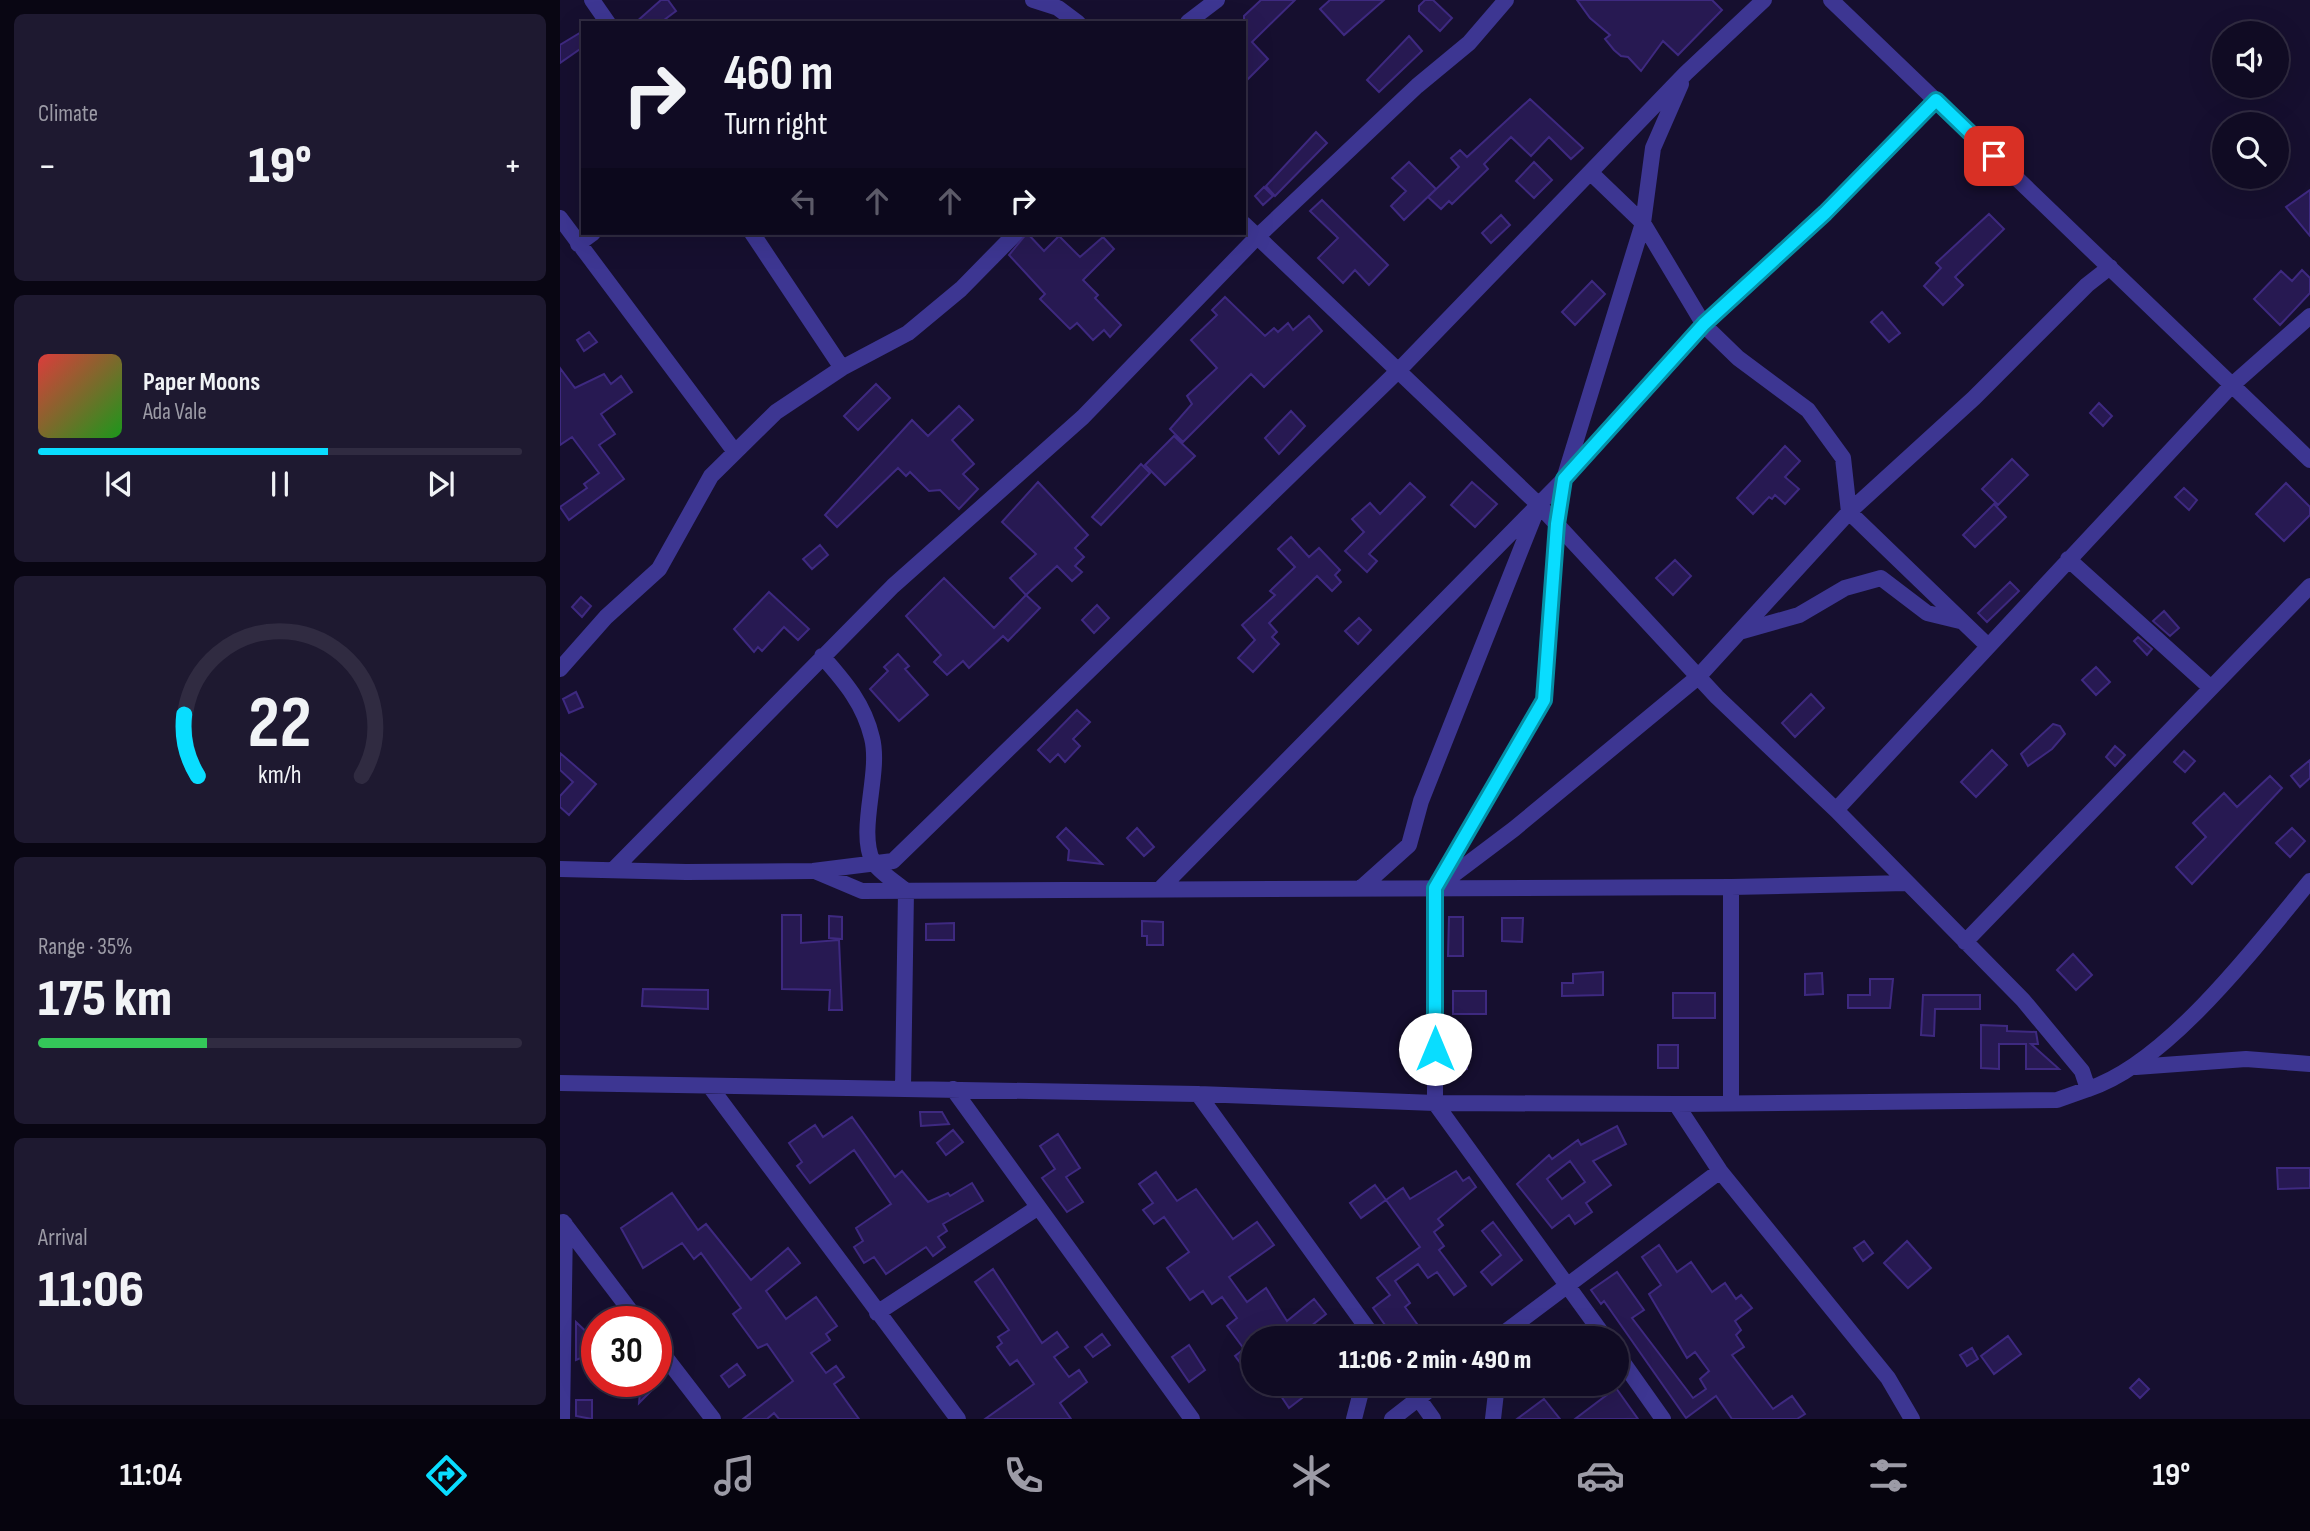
<!DOCTYPE html>
<html lang="en">
<head>
<meta charset="utf-8">
<style>
	:root { --surface:#100b23; --page:#1e1930; --text:#f1f3f6; --muted:#9c9ba6; --line:#302b41; --accent:#09ddff }
	body { margin:0; font-family:"Sofia Sans Condensed",sans-serif; background:var(--page); color:var(--text); height:100vh; display:flex; flex-direction:column; font-size:26px; white-space:nowrap }
	* { box-sizing:border-box; margin:0 }
	p { font-size:23px; color:var(--muted) }
	.icon { flex:none; width:38px; height:38px; fill:none; stroke:currentColor; stroke-width:2; stroke-linecap:round; stroke-linejoin:round }
	.map { position:relative; flex:1; overflow:hidden }
	.side { display:flex; flex-direction:column; gap:14px; padding:14px; background:#090613; width:560px }
	.side>* { flex:none }
	.guide { position:absolute; left:21px; top:21px; width:665px; height:214px; border-radius:0px; box-shadow:0 7px 28px #0002,0 0 0 2px var(--line); background:#100b23; color:var(--text); overflow:hidden }
	.buttons { position:absolute; left:1652px; top:21px; display:grid; gap:14px }
	.buttons a { display:grid; place-items:center; width:77px; height:77px; border-radius:50%; background:var(--surface); box-shadow:0 7px 28px #0002,0 0 0 2px var(--line); font-size:35px }
	.speed { position:absolute; left:21px; top:1306px; display:flex; gap:14px; font-size:35px; font-weight:700; text-align:center }
	.speed>* { display:grid; place-content:center; width:91px; height:91px; border-radius:50%; background:var(--surface); box-shadow:0 7px 28px #0002,0 0 0 2px var(--line); line-height:1 }
	.speed .limit { border:10px solid #d22; background:#fff; color:#111 }
	.pin { position:absolute; display:grid; place-items:center; width:60px; height:60px; color:#fff; margin:-30px; border-radius:14px; box-shadow:0 4px 10px #0006 }
	.me { position:absolute; width:77px; margin:-38px; rotate:0deg; stroke-linejoin:round; filter:drop-shadow(0 0 5px #0008) }
	.turn { display:flex; align-items:center; gap:24px; height:147px; padding:0 28px; font-size:32px }
	.turn .icon { width:91px; height:91px; stroke-width:2.5 }
	.turn b { display:block; font-size:49px; line-height:60px }
	.lanes { display:flex; align-items:center; height:66px; padding:0 28px; background:#0003; justify-content:center; gap:35px; direction:ltr }
	.lanes .off { opacity:.35 }
	.big { font-size:52px; font-weight:800; line-height:1.1 }
	.side .widget { flex:1; display:flex; flex-direction:column; justify-content:center; gap:10px; min-width:0; padding:0 24px; border-radius:10px; background:var(--page) }
	.side .dial { align-items:center; gap:0 }
	.dial svg { height:182px; overflow:visible; fill:none; stroke:var(--line); stroke-width:7; stroke-linecap:round; text-anchor:middle }
	.dial text { fill:var(--text); stroke:none }
	.song { display:flex; align-items:center; gap:21px }
	.cover { width:84px; height:84px; border-radius:10px; background:linear-gradient(135deg,hsl(0 70% 55%),hsl(120 70% 35%)) }
	.played { height:7px; border-radius:4px; background:linear-gradient(90deg,var(--accent) 60%,var(--line) 60%) }
	.keys { display:flex; justify-content:space-around; direction:ltr }
	.heat { display:flex; justify-content:space-between; align-items:center; font-size:38px; direction:ltr }
	.charge { height:10px; border-radius:5px; background:linear-gradient(90deg,#34c759 35%,var(--line) 0) }
	.trip { position:absolute; left:681px; top:1326px; width:388px; height:70px; border-radius:35px; background:var(--surface); box-shadow:0 7px 28px #0002,0 0 0 2px var(--line); font-weight:800; line-height:70px; text-align:center }
	.dock { display:flex; height:112px; justify-content:space-around; align-items:center; background:#06040e; color:var(--muted) }
	.dock .icon { width:49px; height:49px }
	.dock .active { color:var(--accent) }
	.dock b { font-size:32px; color:var(--text) }
	main { display:flex; flex:1; min-height:0 }
	.map>svg:first-child { display:block }
	.building { fill:#271952; stroke:#3e2980; stroke-width:2; fill-rule:evenodd }
	.lines { fill:none; stroke-linecap:round; stroke-linejoin:round }
	.minor { stroke:#3d3692; stroke-width:16 }
	.route-casing { stroke:#0690a6; stroke-width:18 }
	.route { stroke:#09ddff; stroke-width:12 }
</style>
</head>
<body>
<main>
<section class="side">
<div class="widget"><p>Climate</p>
<div class="heat"><a>−</a><b class="big">19°</b><a>+</a></div>
</div>
<div class="widget">
<div class="song"><i class="cover"></i><div><b>Paper Moons</b><p>Ada Vale</p></div></div>
<div class="played"></div>
<div class="keys"><svg class="icon" aria-label="previous" viewBox="0 0 24 24"><path d="M18 5L8 12l10 7zM5 5v14"/></svg><svg class="icon" aria-label="pause" viewBox="0 0 24 24"><path d="M8 5v14M16 5v14"/></svg><svg class="icon" aria-label="next" viewBox="0 0 24 24"><path d="M6 5l10 7-10 7zM19 5v14"/></svg></div>
</div>
<div class="widget dial"><svg viewBox="0 0 100 80">
<path d="M14 69A42 42 0 1 1 86 69"/>
<path d="M14 69A42 42 0 0 1 8 42" stroke="#09ddff"/>
<text x="50" y="56" font-size="32" font-weight="700">22</text>
<text x="50" y="72" font-size="11">km/h</text>
</svg></div>
<div class="widget"><p>Range · 35%</p><b class="big">175 km</b><div class="charge"></div></div>
<div class="widget"><p>Arrival</p><b class="big">11:06</b></div>
</section>
<div class="map">
<svg width="1750" height="1419" viewBox="0 0 1750 1419">
	<rect width="100%" height="100%" fill="#160f2f"/>
	<path class="building" d="M101 0H108L116 11 100 23H75Z
		M701 0H735L692 42 708 59 684 83V16Z
		M770 0H824L784 35 760 9Z
		M865 0H873L892 18 880 31 859 11V6Z
		M1017 0H1152L1162 10 1118 55 1103 41 1081 71 1068 57 1061 56 1054 50 1045 39 1050 35 1030 18Z
		M23 31V47L0 63V45Z
		M849 36 862 51 819 92 807 80Z
		M970 99 1023 148 1011 159 989 137 971 156 951 137 924 164 928 169 892 204 889 201 881 209 868 197 899 167 891 158 900 150 907 157Z
		M756 132 767 143 715 196 706 186Z
		M849 162 876 189 844 220 831 206 846 191 832 178Z
		M974 162 992 180 974 198 956 181Z
		M704 187 713 196 703 205 695 196Z
		M1750 190V236L1726 207Z
		M762 200 828 265 809 285 795 270 783 283 758 258 778 238 750 211Z
		M1429 214 1444 229 1395 277 1403 285 1383 305 1364 286 1381 268 1376 263Z
		M941 215 950 225 931 243 922 233Z
		M467 233 484 251 499 236 520 257 543 237 554 249 523 280 538 295 535 298 561 325 550 337 544 330 533 340 517 323 510 329 480 299 485 294 449 255Z
		M1742 270 1750 278V293L1720 325 1694 299 1721 271 1732 281Z
		M1032 281 1045 294 1015 325 1002 312Z
		M665 297 705 336 714 328 718 332 728 323 733 330 749 316 762 331 704 387 691 374 623 442 610 429 632 404 627 396 657 368 631 340 657 315 652 310Z
		M1322 312 1340 333 1329 342 1311 322Z
		M29 332 37 342 24 351 17 340Z
		M0 368 15 388 44 374 51 384 61 376 72 392 41 414 55 434 39 445 64 479 9 520 0 507 27 488 24 484 39 473 12 437 0 445Z
		M316 384 330 398 298 430 284 416Z
		M1539 403 1552 416 1543 426 1530 413Z
		M399 406 413 420 392 440 414 464 403 474 418 489 399 509 380 490 369 491 350 472 346 476 338 468 277 527 265 515 352 420 368 436Z
		M731 411 745 426 719 454 705 438Z
		M614 436 635 456 605 485 585 465Z
		M1225 446 1240 461 1225 477 1239 489 1225 504 1215 495 1212 499 1209 497 1193 514 1177 498Z
		M1452 459 1468 475 1438 505 1422 489Z
		M581 464 590 473 541 525 532 517Z
		M478 482 528 535 515 548 524 557 515 566 522 572 512 581 497 566 466 595 450 578 476 554 442 522Z
		M912 482 937 504 915 527 891 505Z
		M850 483 865 497 809 554 817 561 807 572 785 551 804 532 792 519 810 503 820 514Z
		M1726 483 1750 507V515L1724 541 1696 514Z
		M1624 488 1637 500 1629 510 1615 497Z
		M1434 504 1446 517 1415 547 1403 535Z
		M731 537 749 557 759 548 780 570 775 575 781 582 772 591 757 576 709 623 717 632 712 637 719 644 693 672 678 658 695 640 682 625 715 595 710 591 735 567 718 549Z
		M260 545 268 555 252 569 243 559Z
		M1115 560 1131 576 1113 595 1096 578Z
		M384 578 434 628 466 595 480 608 448 641 443 636 409 668 403 661 387 675 374 662 381 655 346 616Z
		M1450 582 1459 591 1427 622 1418 613Z
		M209 592 249 629 238 640 224 627 202 651 198 647 194 652 174 629Z
		M21 597 31 606 22 617 12 607Z
		M537 605 549 618 534 633 522 620Z
		M1604 611 1619 628 1610 636 1593 621Z
		M799 618 811 630 798 644 785 631Z
		M1578 637 1592 649 1587 655 1574 641Z
		M338 654 349 666 345 669 368 695 339 721 310 689 328 671 324 667Z
		M1536 667 1550 682 1536 695 1522 680Z
		M16 692 23 707 9 713 3 699Z
		M1251 694 1264 708 1235 737 1222 723Z
		M517 710 530 722 513 739 520 746 505 762 498 754 490 762 478 750Z
		M1493 724 1500 726 1505 734 1492 749 1468 766 1461 754Z
		M1555 746 1565 755 1555 766 1546 757Z
		M1432 750 1447 765 1416 797 1401 782Z
		M1624 751 1635 761 1625 772 1614 762Z
		M0 753 36 784 9 815 0 807V796L13 782 0 770Z
		M1750 760V778L1740 787 1731 776Z
		M1710 776 1722 788 1632 884 1616 867 1646 837 1633 823 1664 793 1677 807Z
		M506 828 542 864 508 860 509 850 497 837Z
		M577 828 594 847 584 856 567 838Z
		M1732 828 1745 841 1730 857 1716 843Z
		M222 915H241V943L279 940 282 1010H269L270 990 222 989Z
		M269 916 282 917V939L269 938Z
		M889 917H903V956H888Z
		M942 918H963L962 942 942 941Z
		M582 921 603 922V945H587V936H582Z
		M394 923V940H366V924Z
		M1513 954 1532 975 1516 990 1497 970Z
		M1043 972V995L1002 996V983H1013V974Z
		M1262 973 1263 994 1245 995V974Z
		M1310 979H1333L1330 1008H1288V995H1310Z
		M83 989 148 990V1009L82 1006Z
		M893 991H926V1014H893Z
		M1113 993H1155V1018H1113Z
		M1363 995H1420V1009H1375L1374 1036 1361 1035Z
		M1421 1025 1447 1026V1031L1476 1032 1478 1044H1471L1499 1069H1466V1044H1439V1069L1421 1068Z
		M1098 1045H1118V1068H1098Z
		M907 1053V1069H892L891 1054Z
		M360 1112H382L389 1124 361 1126Z
		M292 1117 335 1177 342 1171 368 1202 388 1193 390 1196 412 1183 423 1201 383 1224 387 1231 378 1237 385 1247 373 1256 366 1247 326 1274 314 1257 304 1263 294 1247 303 1241 296 1228 331 1204 294 1150 250 1183 237 1166 242 1162 229 1143 255 1125 263 1137Z
		M1057 1126 1066 1144 1033 1161 1051 1185 1026 1203 1032 1212 1015 1224 1009 1215 992 1228 957 1184 989 1155 992 1159 1018 1140 1021 1145ZM1010 1161 1025 1182 1002 1199 987 1179Z
		M393 1130 403 1142 386 1155 377 1143Z
		M498 1134 520 1168 506 1177 523 1202 507 1212 482 1178 495 1169 480 1146Z
		M1717 1168H1750V1188L1718 1189Z
		M896 1171 903 1181 909 1177 916 1187 878 1219 883 1225 874 1232 884 1246 879 1250 906 1286 894 1295 877 1272 868 1278 858 1264 835 1281 850 1303 845 1307 862 1331 852 1339H835L813 1308 830 1295 817 1278 860 1247 826 1200 843 1188 850 1199Z
		M596 1172 617 1201 636 1189 673 1239 697 1222 714 1245 669 1277 687 1302 706 1288 727 1321 754 1299 766 1314 745 1331 751 1339H693V1380L675 1356 684 1349 667 1326 677 1318 662 1297 652 1304 643 1291 630 1300 607 1268 629 1252 604 1217 594 1224 583 1210 593 1203 579 1184Z
		M815 1185 826 1200 801 1218 790 1203Z
		M112 1193 138 1230 146 1224 191 1280 228 1248 240 1263 206 1291 226 1319 256 1297 277 1326 266 1334 270 1340 251 1353 266 1373 276 1366 284 1377 274 1384 299 1419H219L214 1413 207 1419H183L233 1381 207 1344 198 1348 173 1314 181 1308 141 1253 134 1259 122 1243 83 1268 61 1228Z
		M933 1222 962 1260 932 1285 921 1272 941 1255 922 1231Z
		M1304 1241 1313 1253 1303 1261 1294 1248Z
		M1347 1241 1371 1268 1348 1288 1324 1263Z
		M1099 1245 1117 1272 1131 1262 1152 1292 1165 1283 1176 1299 1181 1295 1192 1308 1175 1321 1181 1330 1176 1335 1184 1347 1172 1355 1213 1409 1232 1396 1245 1414 1237 1419H1172L1156 1396 1126 1418 1044 1301 1041 1304 1031 1290 1057 1272 1084 1310 1072 1318 1133 1398 1146 1389 1140 1379 1149 1371 1135 1352 1127 1358 1089 1294 1101 1285 1082 1257Z
		M433 1269 482 1343 497 1332 508 1347 494 1357 509 1377 519 1370 527 1382 500 1403 511 1419H425L474 1384 457 1360 450 1365 437 1347 442 1343 438 1337 449 1330 415 1282Z
		M16 1322 37 1342V1346L31 1348 33 1353 16 1360Z
		M542 1334 550 1345 533 1357 525 1347Z
		M1448 1336 1461 1354 1434 1374 1421 1356Z
		M629 1345 645 1370 629 1382 612 1357Z
		M1412 1348 1418 1359 1407 1366 1400 1355Z
		M177 1364 185 1375 169 1387 161 1376Z
		M1579 1379 1589 1389 1580 1398 1570 1388Z
		M81 1381H101L79 1403Z
		M725 1384H760L729 1408 717 1390Z
		M1056 1388 1078 1419H1015Z
		M984 1399 1000 1419H957Z
		M16 1400H32V1419L16 1416Z"/>
	<g class="lines">
		<path class="minor" d="M32 0 48 23
			M473 0 498 8 518 23
			M1271 0 1750 460
			M628 22 657 0
			M1031 173 1083 223 1144 325 1178 358 1248 410 1283 458 1289 512 1428 646
			M0 218 175 452
			M192 233 282 368
			M18 244 33 233
			M1508 559 1651 688
			M1179 632 1239 615 1285 588 1321 578 1367 613 1400 621
			M262 656C285 682 304 704 312 738 321 774 297 830 313 862 319 872 337 883 346 891L343 1088
			M0 669 46 617 99 569 151 476 216 412 282 368 348 333 401 289 456 233
			M1276 810 1671 386 1750 316
			M0 869 126 872 253 871 333 861 839 370 1126 73 1204 0
			M53 870 333 586 523 417 696 238 857 86 909 43 946 0
			M257 872 302 891 1171 887 1346 883
			M881 884 954 829 1138 677 1289 512 1414 398 1527 285 1550 267
			M1171 887V1103
			M801 888 849 845 861 801 975 514
			M600 889 1004 479 1144 325 1265 213 1376 100
			M1405 942 1750 586
			M1576 1067 1686 1059 1750 1064
			M0 1083 638 1094 875 1103 1116 1104 1497 1100 1528 1089 1522 1071 1463 1000 1276 810 1157 697 979 505 684 224
			M151 1088 398 1419
			M393 1089 632 1419
			M1528 1089C1607 1064 1696 946 1750 881
			M638 1094 815 1339
			M1116 1104 1160 1171 1328 1378 1352 1419
			M3 1222 78 1321
			M317 1313 477 1208
			M936 1339 1160 1171
			M1046 1339 875 1103V888L984 700 997 524 1004 479 1083 223 1093 148 1121 84
			M96 1345 153 1419
			M1057 1354 1103 1419
			M848 1384 873 1419
			M2 1419 5 1224
			M794 1419 803 1384
			M832 1419 877 1384
			M933 1419 937 1384"/>
	</g>
	<g class="lines">
		<g class="route-casing">
			<path id="route" d="M875 1049V888L984 700 997 524 1004 479 1144 324 1265 213 1376 100 1434 156"/>
		</g>
		<use href="#route" class="route"/>
	</g>
</svg>
<div class="buttons">
<a><svg class="icon" aria-label="sound" viewBox="0 0 24 24"><path d="M4 9h4l5-4v14l-5-4H4zM17 9q2 3 0 6"/></svg></a>
<a><svg class="icon" aria-label="search" viewBox="0 0 24 24"><circle cx="10" cy="10" r="6"/><path d="M15 15l6 6"/></svg></a>
</div>
<div class="speed"><div class="limit">30</div></div>
<div class="pin" style="left:1434px;top:156px;background:#d93025"><svg class="icon" aria-label="arrive" viewBox="0 0 24 24"><path d="M6 21V4h12l-3 4 3 4H6"/></svg></div>
<svg class="me" style="left:875px;top:1049px" viewBox="-20 -20 40 40"><circle r="19" fill="#fff"/><path d="M0-13L10 11 0 6-10 11z" fill="#09ddff"/></svg>
<div class="trip">11:06 · 2 min · 490 m</div>
<div class="guide">
<div class="turn"><svg class="icon" aria-label="right" viewBox="0 0 24 24"><path d="M7 20v-9h11M14 6l5 5-5 5"/></svg><div><b>460 m</b>Turn right</div></div>
<div class="lanes"><svg class="icon off" aria-label="left" viewBox="0 0 24 24"><path d="M17 20v-9H6M10 6l-5 5 5 5"/></svg><svg class="icon off" aria-label="ahead" viewBox="0 0 24 24"><path d="M12 20V5M6 11l6-6 6 6"/></svg><svg class="icon off" aria-label="ahead" viewBox="0 0 24 24"><path d="M12 20V5M6 11l6-6 6 6"/></svg><svg class="icon" aria-label="right" viewBox="0 0 24 24"><path d="M7 20v-9h11M14 6l5 5-5 5"/></svg></div>
</div>
</div>
</main>
<nav class="dock">
<b>11:04</b>
<svg class="icon active" aria-label="directions" viewBox="0 0 24 24"><path d="M12 3l9 9-9 9-9-9zM9 14v-3h6M13 9l2 2-2 2"/></svg>
<svg class="icon" aria-label="music" viewBox="0 0 24 24"><path d="M9 18V5l10-2v13"/><circle cx="6" cy="18" r="3"/><circle cx="16" cy="16" r="3"/></svg>
<svg class="icon" aria-label="phone" viewBox="0 0 24 24"><path d="M5 4h4l2 5-3 2q2 4 5 5l2-3 5 2v4C11 20 4 13 5 4z"/></svg>
<svg class="icon" aria-label="climate" viewBox="0 0 24 24"><path d="M12 3v18M4 7l16 10M4 17L20 7"/></svg>
<svg class="icon" aria-label="car" viewBox="0 0 24 24"><path d="M5 17H2v-5l4-1 3-4h7l3 4 3 1v5h-3M9 17h6M6 11h13"/><circle cx="7" cy="17" r="2"/><circle cx="17" cy="17" r="2"/></svg>
<svg class="icon" aria-label="filters" viewBox="0 0 24 24"><path d="M4 7h16M4 17h16"/><circle cx="9" cy="7" r="2"/><circle cx="15" cy="17" r="2"/></svg>
<b>19°</b>
</nav>
</body>
</html>
